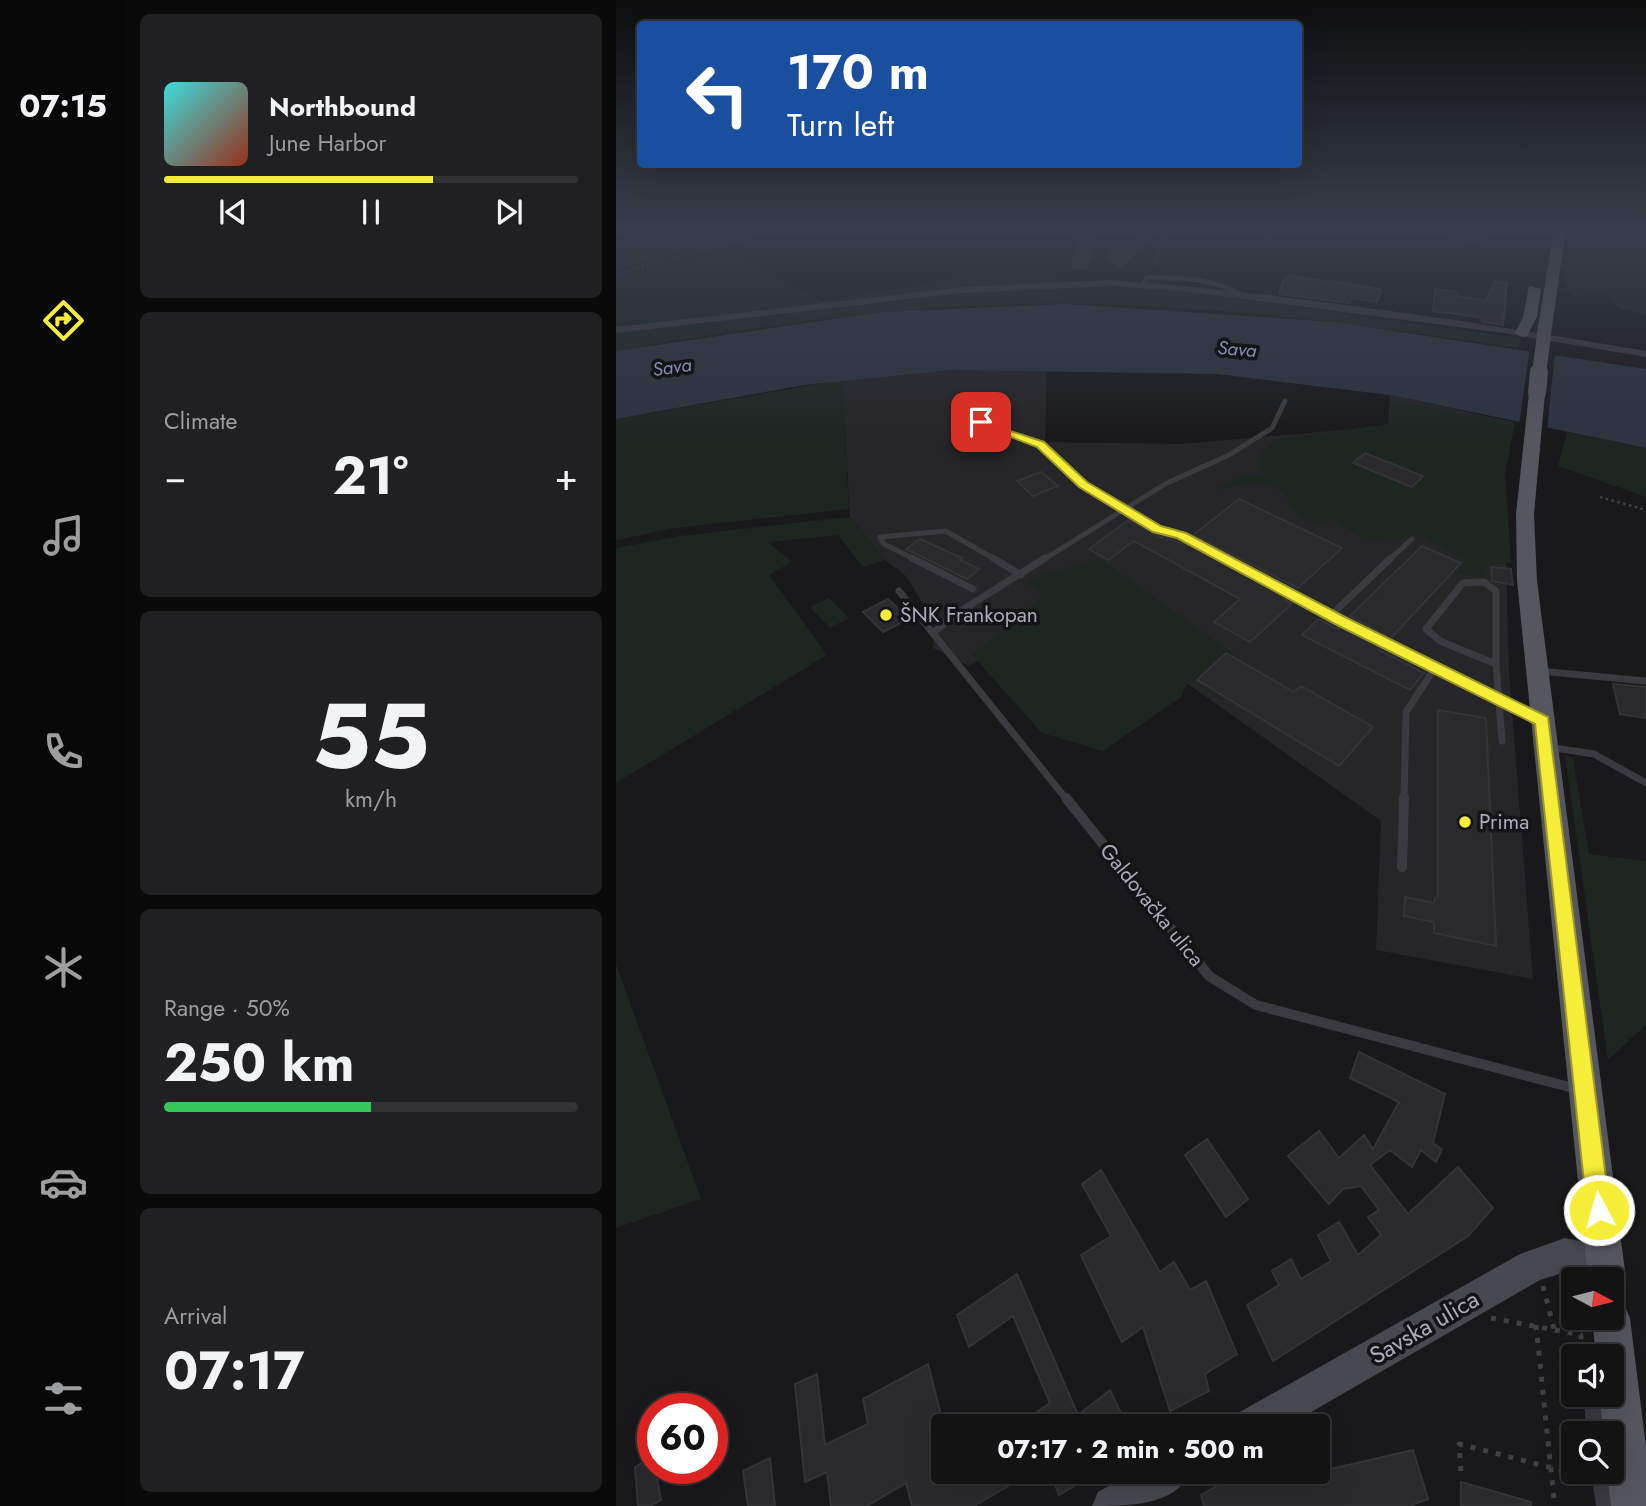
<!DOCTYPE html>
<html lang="en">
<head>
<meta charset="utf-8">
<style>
	:root { --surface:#131314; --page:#202022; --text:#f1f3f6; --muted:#9d9ea0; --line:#323234; --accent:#f5ed37 }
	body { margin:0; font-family:Jost,sans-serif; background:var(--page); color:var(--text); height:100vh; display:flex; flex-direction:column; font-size:26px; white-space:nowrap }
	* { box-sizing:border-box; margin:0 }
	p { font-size:23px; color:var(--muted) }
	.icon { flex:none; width:38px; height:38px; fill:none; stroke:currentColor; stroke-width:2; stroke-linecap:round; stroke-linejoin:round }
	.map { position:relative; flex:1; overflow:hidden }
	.sheet { display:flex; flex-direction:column; gap:14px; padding:14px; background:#0a0a0b; width:490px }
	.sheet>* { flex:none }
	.banner { position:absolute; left:21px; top:21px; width:665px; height:147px; border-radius:7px; box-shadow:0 7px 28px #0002,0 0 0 2px var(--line); background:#1a4fa0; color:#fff; overflow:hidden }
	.needle { width:46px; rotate:97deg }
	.tools { position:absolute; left:945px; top:1267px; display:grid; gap:14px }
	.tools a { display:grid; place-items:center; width:63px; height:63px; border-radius:7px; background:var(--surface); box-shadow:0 7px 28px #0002,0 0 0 2px var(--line); font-size:35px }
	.speed { position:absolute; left:21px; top:1393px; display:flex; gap:14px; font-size:35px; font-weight:700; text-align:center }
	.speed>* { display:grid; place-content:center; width:91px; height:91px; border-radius:50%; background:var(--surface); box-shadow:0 7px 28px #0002,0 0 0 2px var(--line); line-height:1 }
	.speed .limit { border:10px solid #d22; background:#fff; color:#111 }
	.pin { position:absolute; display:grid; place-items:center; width:60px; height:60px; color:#fff; margin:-30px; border-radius:14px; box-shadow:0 4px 10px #0006 }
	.me { position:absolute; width:77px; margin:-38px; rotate:354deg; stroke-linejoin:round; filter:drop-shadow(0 0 5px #0008) }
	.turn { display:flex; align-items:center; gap:24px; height:147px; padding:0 35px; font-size:32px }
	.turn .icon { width:91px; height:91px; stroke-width:2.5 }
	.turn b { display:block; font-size:49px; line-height:60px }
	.big { font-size:52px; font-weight:700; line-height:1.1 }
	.sheet .tile { flex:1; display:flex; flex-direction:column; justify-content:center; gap:10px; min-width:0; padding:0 24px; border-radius:10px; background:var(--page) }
	.sheet .dial { align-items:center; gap:0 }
	.dial b { font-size:91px; line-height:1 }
	.song { display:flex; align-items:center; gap:21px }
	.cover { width:84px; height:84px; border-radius:10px; background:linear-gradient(135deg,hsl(180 70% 55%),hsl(10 70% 35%)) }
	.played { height:7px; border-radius:4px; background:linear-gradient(90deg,var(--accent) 65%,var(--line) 65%) }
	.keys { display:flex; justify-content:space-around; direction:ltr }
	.heat { display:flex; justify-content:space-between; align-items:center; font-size:38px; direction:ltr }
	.charge { height:10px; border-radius:5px; background:linear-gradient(90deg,#34c759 50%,var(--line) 0) }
	.trip { position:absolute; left:315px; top:1414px; width:399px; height:70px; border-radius:7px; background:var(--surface); box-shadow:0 7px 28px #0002,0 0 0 2px var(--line); font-weight:700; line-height:70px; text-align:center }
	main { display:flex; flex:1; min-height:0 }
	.menu { display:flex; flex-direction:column; width:126px; justify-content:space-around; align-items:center; background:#080808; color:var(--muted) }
	.menu .icon { width:49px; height:49px }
	.menu .selected { color:var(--accent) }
	.menu b { font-size:32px; color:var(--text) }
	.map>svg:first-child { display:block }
	.built { fill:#262528 }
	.green { fill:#1e2622 }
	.water { fill:#2e3340 }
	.pier { fill:#19191b }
	.building { fill:#2a292c; stroke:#343337; stroke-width:2 }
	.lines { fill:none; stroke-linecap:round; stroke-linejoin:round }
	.path-far2 { stroke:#404047; stroke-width:2; stroke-dasharray:2 2.5; stroke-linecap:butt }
	.path-far1 { stroke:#404047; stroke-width:2.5; stroke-dasharray:2.5 3.5; stroke-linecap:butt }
	.path { stroke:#404047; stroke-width:5; stroke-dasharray:5 8; stroke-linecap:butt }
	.lane-far3 { stroke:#3b3a40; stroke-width:4.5 }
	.lane-far2 { stroke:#3b3a40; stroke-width:5 }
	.lane-far1 { stroke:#3b3a40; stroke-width:7 }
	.lane { stroke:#3b3a40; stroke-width:10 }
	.street { fill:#3b3a40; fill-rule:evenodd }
	.secondary { fill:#484850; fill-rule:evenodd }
	.primary { fill:#56565f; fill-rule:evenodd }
	.primary-bridge-far1 { stroke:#56565f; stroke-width:14 }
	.primary-bridge { stroke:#56565f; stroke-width:18 }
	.route { fill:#f5ed37; stroke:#9f9a24; stroke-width:2 }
	.poi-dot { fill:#f5ed37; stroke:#141416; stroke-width:2.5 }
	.labels { text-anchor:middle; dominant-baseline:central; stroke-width:7; stroke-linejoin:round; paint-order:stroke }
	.far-water-label { font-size:19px; font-style:italic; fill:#828eb6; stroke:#141416 }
	.poi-label { font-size:21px; fill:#ababbb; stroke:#141416; text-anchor:start }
	.street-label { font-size:21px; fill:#ababbb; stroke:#141416 }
	.near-street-label { font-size:24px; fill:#ababbb; stroke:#141416 }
</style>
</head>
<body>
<main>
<nav class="menu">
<b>07:15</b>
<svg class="icon selected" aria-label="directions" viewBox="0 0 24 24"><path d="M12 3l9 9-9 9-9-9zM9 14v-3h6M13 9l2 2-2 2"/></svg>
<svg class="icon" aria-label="music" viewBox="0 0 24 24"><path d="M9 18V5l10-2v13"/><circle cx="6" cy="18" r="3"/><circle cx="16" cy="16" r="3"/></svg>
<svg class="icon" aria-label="phone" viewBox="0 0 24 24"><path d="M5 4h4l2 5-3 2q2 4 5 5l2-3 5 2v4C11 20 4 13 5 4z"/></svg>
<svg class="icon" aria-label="climate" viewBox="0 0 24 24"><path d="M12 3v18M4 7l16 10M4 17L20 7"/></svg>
<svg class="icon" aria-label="car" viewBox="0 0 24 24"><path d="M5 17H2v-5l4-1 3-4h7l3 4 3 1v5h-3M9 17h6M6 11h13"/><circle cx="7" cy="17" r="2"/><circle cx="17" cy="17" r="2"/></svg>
<svg class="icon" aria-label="filters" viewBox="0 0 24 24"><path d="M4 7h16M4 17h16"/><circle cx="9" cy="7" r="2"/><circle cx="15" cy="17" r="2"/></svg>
</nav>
<section class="sheet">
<div class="tile">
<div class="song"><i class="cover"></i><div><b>Northbound</b><p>June Harbor</p></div></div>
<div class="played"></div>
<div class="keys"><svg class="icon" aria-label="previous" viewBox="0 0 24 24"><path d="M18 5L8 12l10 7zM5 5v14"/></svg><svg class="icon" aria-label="pause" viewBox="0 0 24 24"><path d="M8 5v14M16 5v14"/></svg><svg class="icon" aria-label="next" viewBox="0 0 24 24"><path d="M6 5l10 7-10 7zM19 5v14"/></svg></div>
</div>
<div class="tile"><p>Climate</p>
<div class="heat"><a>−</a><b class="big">21°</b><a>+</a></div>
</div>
<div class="tile dial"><b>55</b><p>km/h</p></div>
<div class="tile"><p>Range · 50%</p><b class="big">250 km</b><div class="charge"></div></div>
<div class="tile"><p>Arrival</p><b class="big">07:17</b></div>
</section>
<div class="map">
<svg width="1030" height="1506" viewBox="0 0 1030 1506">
	<rect width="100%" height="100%" fill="#19191b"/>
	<path class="built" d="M336 370H431L429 442 565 444 772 426 774 395 897 422 888 480 893 672 917 979 760 950 765 821 458 603 353 666 317 648 318 622 290 576 269 560 234 517 226 380Z"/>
	<path class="green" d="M42 229H155L0 270V246Z
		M768 229H870L865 245Z
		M959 229H1030V315L1005 309 991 295 957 296 952 292 948 278Z
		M114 250 205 301 298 286 377 268 448 279 453 283 385 285 0 329V276Z
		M493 286 561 290 905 338 902 348C740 324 575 301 411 304 273 306 136 328 0 351V333L390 289Z
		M226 380 233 509 59 528 0 540V419Z
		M777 400 899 424 889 471 895 563 874 564 866 578 843 573 846 560 807 537 750 541 717 519C675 536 679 496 661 488 642 479 619 488 600 489L627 476 648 474 643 464 648 450 661 440 772 424Z
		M951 432 1030 448V497L942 466Z
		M234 517 269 560 247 567 222 535 152 542 176 562 153 575 211 655 0 783V548L64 536Z
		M484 559 619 655 581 676 608 699 606 701 573 679 565 697 487 751 426 733 356 655 428 595 410 583 428 574Z
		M213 598 233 618 214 628 194 607Z
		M949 756 957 758 973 854 1030 861V1025L992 1060Z
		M0 964 85 1199 0 1228Z"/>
	<path class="water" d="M450 304 718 322 1030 369V448L774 395 601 374 336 370 188 385 0 419V351L265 312Z"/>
	<path class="pier" d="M914 347 939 351 931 431 903 425Z"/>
	<path class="building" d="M470 229H483L470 269 456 268 465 234Z
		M535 238 503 268 491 256 503 248Z
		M676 276 741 285 766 290 761 302 735 298 734 303 663 294 669 277Z
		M879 281 891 283 887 325 867 322 863 317 817 311 819 289 841 292 840 296 870 300Z
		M749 453 807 476 796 487 737 463Z
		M425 472 442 486 417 496 401 481Z
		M623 499 726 548 682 588 577 535Z
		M513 520 546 538 549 536 564 544 568 542 672 597 669 600 676 604 634 642 598 622 624 599 518 541 492 560 473 549Z
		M304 539 346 558 344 560 363 569 351 579 290 549Z
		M806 546 845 563 775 638 734 616Z
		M875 567 895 569 897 585 876 581Z
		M272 599 293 619 267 632 247 612Z
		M702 619 722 629 725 625 766 647 763 650 808 673 794 690 686 635Z
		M610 653 678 692 685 686 757 727 723 766 581 680Z
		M997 684 1030 687V718L1004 714Z
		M822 710 870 718 880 946 818 933V922L788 916 789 897 818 903 819 898 822 897Z
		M743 1052 829 1094 817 1143 826 1149 820 1162 805 1150 796 1167 774 1150 754 1165 792 1214 842 1167 877 1208 852 1236 657 1361 631 1305 663 1285 656 1271 675 1259 685 1279 715 1261 702 1235 723 1222 742 1255 765 1235 752 1217 763 1210 745 1186 727 1189 713 1204 672 1156 703 1131 723 1158 748 1135 757 1149 783 1102 734 1078Z
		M591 1139 632 1199 610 1217 569 1155Z
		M485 1170 544 1272 558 1262 574 1290 590 1281 621 1354 589 1374 593 1391 554 1411 527 1327 506 1342 465 1255 495 1236 466 1184Z
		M401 1274 462 1415 494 1390 511 1426H418L415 1416 434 1403 397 1316 353 1347 341 1315Z
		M312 1364 327 1423V1472H416L358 1506H296L290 1483 251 1506H215L211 1472 189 1482 179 1384 201 1374 209 1445 252 1424 247 1399Z
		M797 1450 812 1499 794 1506H588L585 1495 626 1472H702Z
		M37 1457 45 1500 34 1506H22L19 1467Z
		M154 1458 159 1506H132L127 1471Z
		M434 1472H481L443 1495Z
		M845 1482 915 1502V1506H845Z"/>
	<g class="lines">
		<path class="path-far2" d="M536 267 548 242 542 229
			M0 274 166 229"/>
		<path class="path-far1" d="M984 497 1030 510"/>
		<path class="path" d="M927 1286 938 1329
			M875 1318 965 1335 964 1356
			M920 1325 938 1499
			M845 1471 843 1444 968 1476"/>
		<path class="lane-far3" d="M527 285 531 277C563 278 599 278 627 296"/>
		<path class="lane-far2" d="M365 422 424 444 451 472 483 496 541 529 566 535 614 560
			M300 560 268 544 264 537 330 531 380 560
			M427 560 549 484 613 455 656 428 669 401
			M773 560 796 539"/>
		<path class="lane-far1" d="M296 558 357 589
			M377 558 405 575
			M611 558 819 668 790 712 788 800
			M868 582 880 591V664L824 641 810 629 847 583Z
			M283 591 451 800
			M715 615 775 558
			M317 633 340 614 429 558
			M880 664 886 741
			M819 668 923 719
			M923 671 1030 681
			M932 747 978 754 1030 783"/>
		<path class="lane" d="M450 798 593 976 640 1005 961 1089
			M786 867 788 798"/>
		<path class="street" d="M496 280C675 294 853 321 1030 351V357L888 333 574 292 496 286 347 293 0 333V327L347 287Z
			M968 1395H994L996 1433V1434L970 1433Z
			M996 1462 1001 1472 1008 1506H980L975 1472H996Z"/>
		<path class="secondary" d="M949 1238 1001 1249 1006 1261 1001 1273 989 1278 949 1272 924 1280 671 1426H616L622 1413 904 1254Z
			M518 1472H575C559 1506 512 1506 476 1506L482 1492Z"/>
		<path class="primary" d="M938 229H950L936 327 929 331 922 327Z
			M913 286 925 289 921 317 911 336 906 337 899 333 907 317Z
			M921 388 929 393 918 514 921 581 1010 1279 1004 1292 996 1296V1279H972L901 581 900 514 913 393Z
			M996 1299 1008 1305 1014 1318 1030 1447V1506H995L991 1472H996V1433H987L984 1395H996V1356H980L976 1318H996Z"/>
		<path class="primary-bridge-far1" d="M923 374 929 327"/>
		<path class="primary-bridge" d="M921 393 923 372"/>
	</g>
	<linearGradient id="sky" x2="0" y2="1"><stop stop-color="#0e0e0f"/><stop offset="0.52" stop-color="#383e4a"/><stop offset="1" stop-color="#383e4a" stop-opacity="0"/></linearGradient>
	<rect width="1030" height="440" fill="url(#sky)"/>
	<path class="route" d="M361 420 428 442 471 482 545 526 570 533 729 617 932 717 994 1210 991 1218 983 1221 974 1218 971 1210 919 724 719 624 561 538 537 532 463 487 421 447 361 424Z"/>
	<g class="poi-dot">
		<circle cx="270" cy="615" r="7"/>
		<circle cx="849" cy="822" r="7"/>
	</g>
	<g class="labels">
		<g class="far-water-label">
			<text transform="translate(621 349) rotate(5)">Sava</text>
			<text transform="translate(56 367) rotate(-8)">Sava</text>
		</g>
		<g class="poi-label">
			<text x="284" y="615">ŠNK Frankopan</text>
			<text x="863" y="822">Prima</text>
		</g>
		<g class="street-label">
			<text transform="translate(536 905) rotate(51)">Galdovačka ulica</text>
		</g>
		<g class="near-street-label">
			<text transform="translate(808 1327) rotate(-30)">Savska ulica</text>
		</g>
	</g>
</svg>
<div class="tools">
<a><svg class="needle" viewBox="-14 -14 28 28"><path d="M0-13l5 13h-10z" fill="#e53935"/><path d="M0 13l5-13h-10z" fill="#9d9ea0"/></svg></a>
<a><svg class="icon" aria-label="sound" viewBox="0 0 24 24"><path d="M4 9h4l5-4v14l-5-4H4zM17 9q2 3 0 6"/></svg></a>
<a><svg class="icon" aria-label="search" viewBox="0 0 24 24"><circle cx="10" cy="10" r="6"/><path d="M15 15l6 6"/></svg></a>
</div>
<div class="speed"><div class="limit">60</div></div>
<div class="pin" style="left:365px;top:422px;background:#d93025"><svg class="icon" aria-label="arrive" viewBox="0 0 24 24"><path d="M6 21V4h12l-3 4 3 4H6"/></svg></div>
<svg class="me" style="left:983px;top:1210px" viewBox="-20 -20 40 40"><circle r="17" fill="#f5ed37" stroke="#fff" stroke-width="3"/><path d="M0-11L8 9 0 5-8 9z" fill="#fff"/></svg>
<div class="trip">07:17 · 2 min · 500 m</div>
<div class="banner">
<div class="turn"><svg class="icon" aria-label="left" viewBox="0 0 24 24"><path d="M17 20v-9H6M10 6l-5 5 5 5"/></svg><div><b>170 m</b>Turn left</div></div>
</div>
</div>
</main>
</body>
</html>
